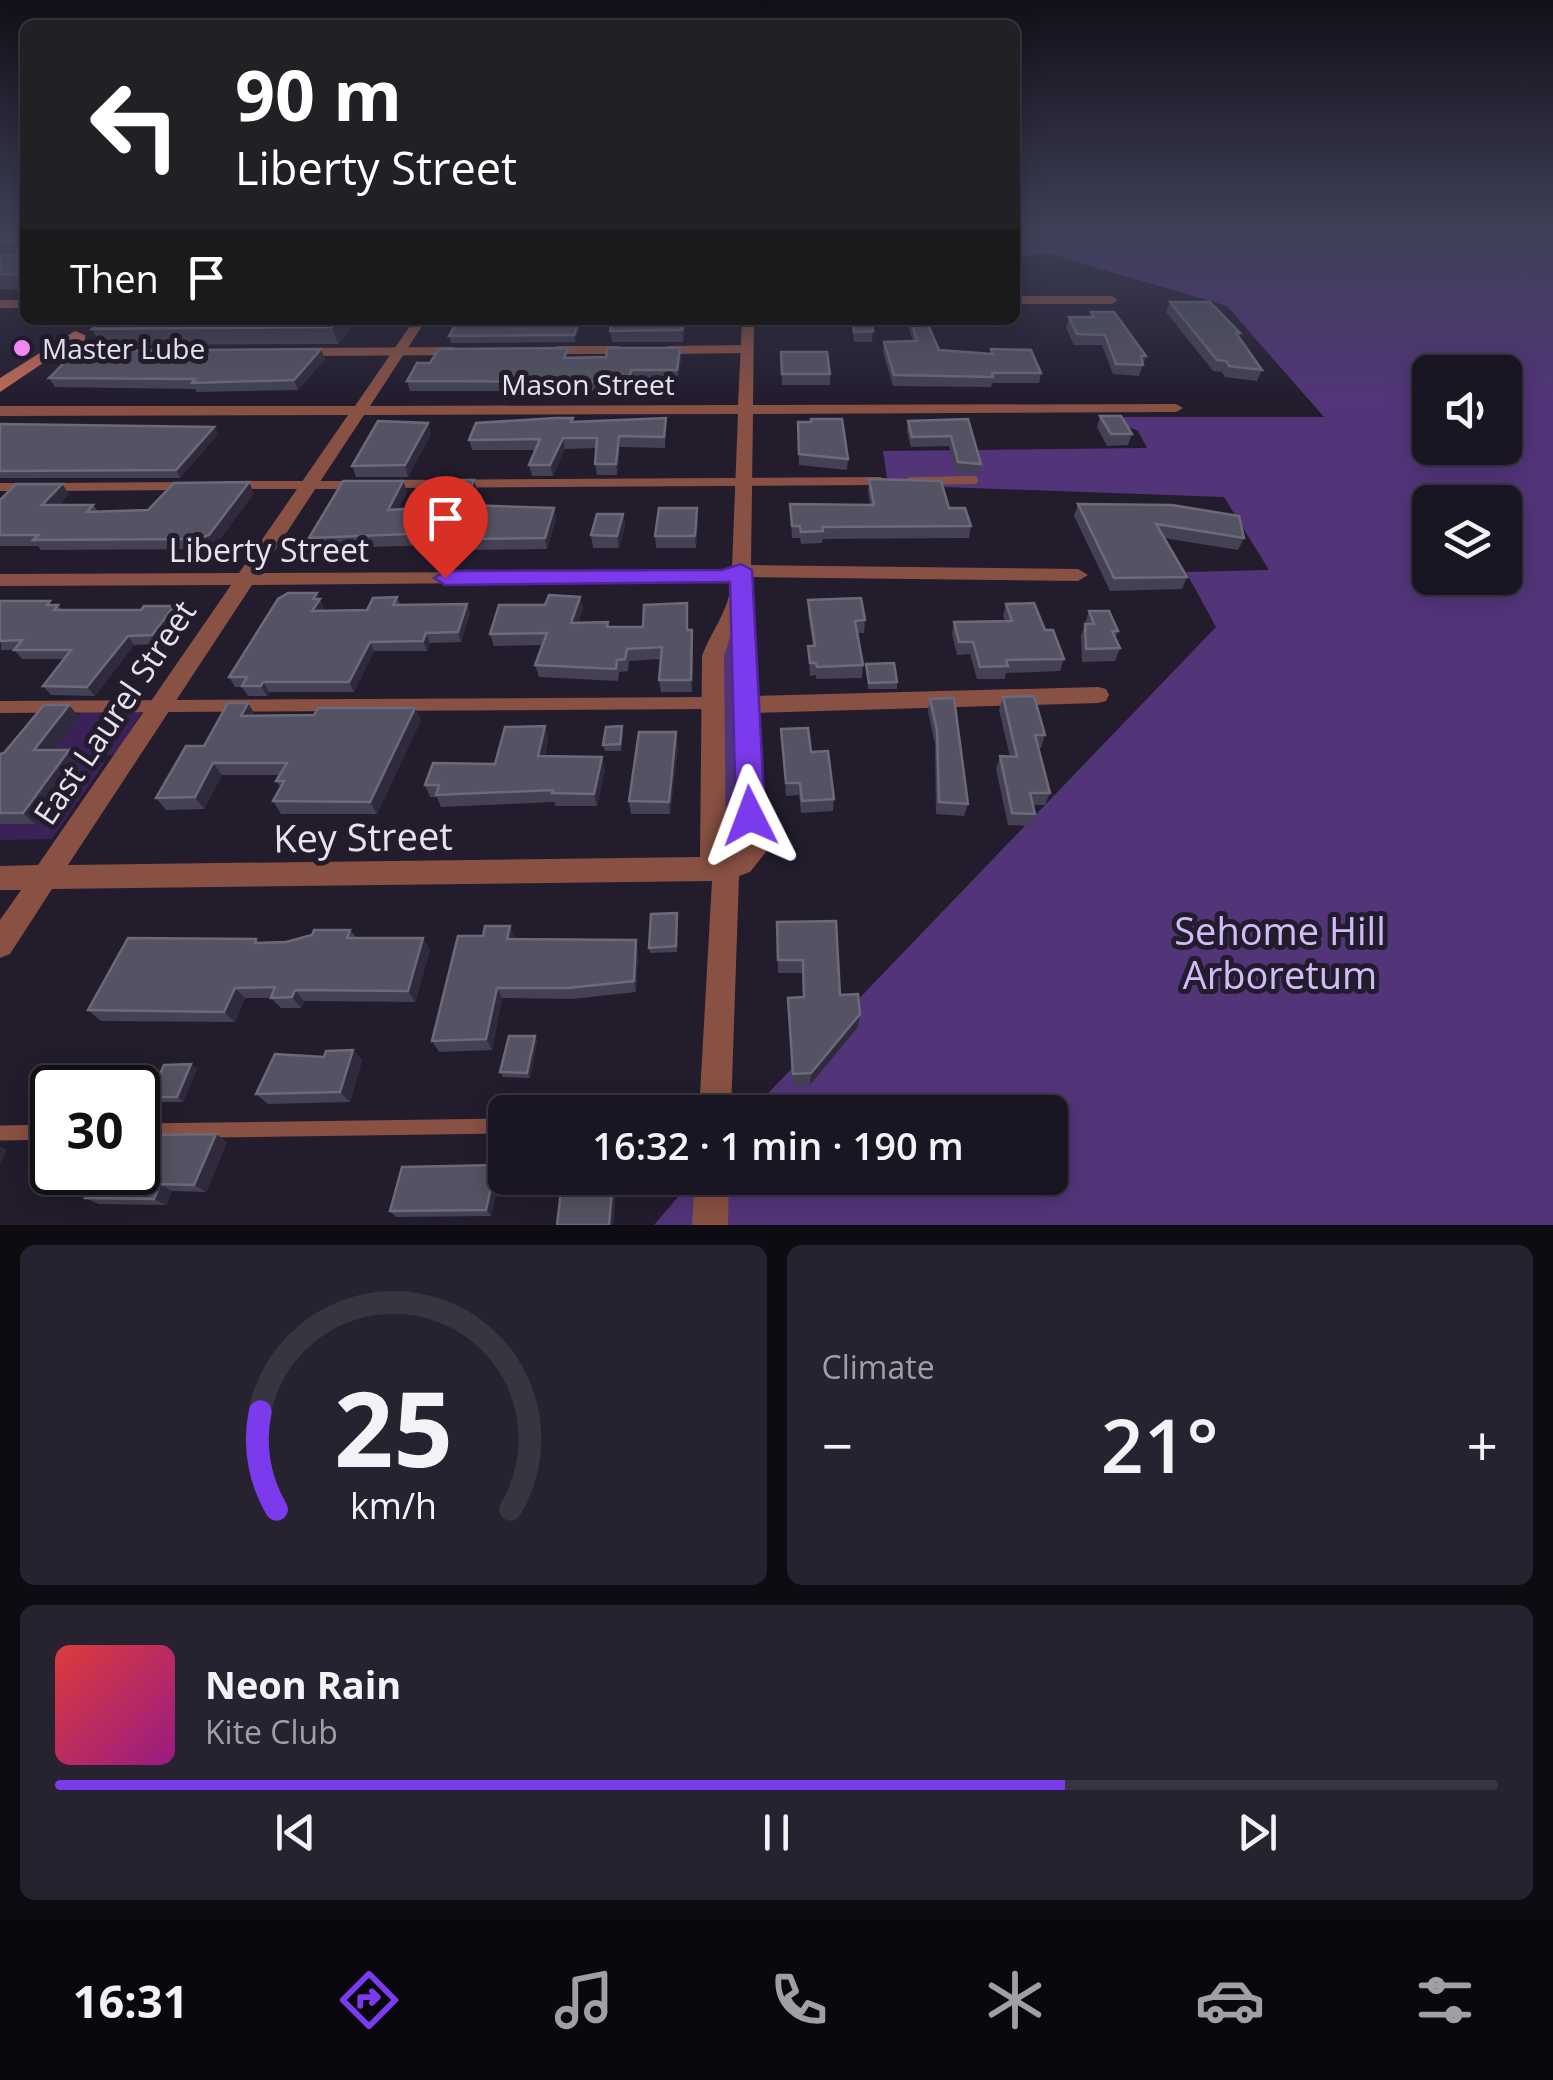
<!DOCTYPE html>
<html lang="en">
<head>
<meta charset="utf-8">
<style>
	:root { --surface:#1a1522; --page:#27222f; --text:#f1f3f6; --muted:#9f9fa5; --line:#383440; --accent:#7c3aed }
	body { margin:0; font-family:"Open Sans",sans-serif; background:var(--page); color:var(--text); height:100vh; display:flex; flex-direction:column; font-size:38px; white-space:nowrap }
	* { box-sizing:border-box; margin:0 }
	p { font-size:32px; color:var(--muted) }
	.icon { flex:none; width:55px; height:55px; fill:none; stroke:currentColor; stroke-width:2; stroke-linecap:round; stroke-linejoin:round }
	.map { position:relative; height:1225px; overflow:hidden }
	.details { display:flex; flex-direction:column; gap:20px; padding:20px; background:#0e0c13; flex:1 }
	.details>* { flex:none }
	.guide { position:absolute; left:20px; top:20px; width:1000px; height:305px; border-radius:15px; box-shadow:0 5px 25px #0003,0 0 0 2px var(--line); background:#202124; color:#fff; overflow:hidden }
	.fabs { position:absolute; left:1412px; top:355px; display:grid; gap:20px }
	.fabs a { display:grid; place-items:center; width:110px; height:110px; border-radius:15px; background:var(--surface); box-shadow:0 5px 25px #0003,0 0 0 2px var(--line); font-size:50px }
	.speed { position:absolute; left:30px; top:1065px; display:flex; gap:20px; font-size:50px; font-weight:700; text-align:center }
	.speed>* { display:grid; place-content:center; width:130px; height:130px; border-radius:50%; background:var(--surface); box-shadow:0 5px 25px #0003,0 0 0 2px var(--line); line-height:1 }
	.speed .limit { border:5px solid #111; border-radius:15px; background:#fff; color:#111 }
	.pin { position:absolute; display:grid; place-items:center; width:85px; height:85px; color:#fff; margin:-102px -42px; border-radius:50% 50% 50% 0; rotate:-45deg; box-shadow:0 0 10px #0007 }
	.pin .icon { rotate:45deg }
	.me { position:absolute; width:110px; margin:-55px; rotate:357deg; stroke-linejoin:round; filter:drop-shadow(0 0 8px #0008) }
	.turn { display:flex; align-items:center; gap:35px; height:210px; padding:0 50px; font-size:45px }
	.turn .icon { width:130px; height:130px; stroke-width:2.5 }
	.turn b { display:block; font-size:70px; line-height:85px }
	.then { display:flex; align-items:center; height:95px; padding:0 50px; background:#0003; gap:20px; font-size:38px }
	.big { font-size:75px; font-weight:600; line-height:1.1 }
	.details .card { flex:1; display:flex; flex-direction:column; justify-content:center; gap:15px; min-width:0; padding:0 35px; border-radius:15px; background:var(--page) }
	.details .dial { align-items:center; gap:0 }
	.dial svg { height:260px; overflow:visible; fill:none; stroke:var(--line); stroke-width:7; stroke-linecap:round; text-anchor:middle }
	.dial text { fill:var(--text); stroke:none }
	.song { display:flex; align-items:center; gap:30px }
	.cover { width:120px; height:120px; border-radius:15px; background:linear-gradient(135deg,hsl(0 70% 55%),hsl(310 70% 35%)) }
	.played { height:10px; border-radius:5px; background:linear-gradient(90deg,var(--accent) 70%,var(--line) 70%) }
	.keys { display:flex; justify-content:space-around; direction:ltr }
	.heat { display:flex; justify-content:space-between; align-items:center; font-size:55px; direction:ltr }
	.details .tiles { flex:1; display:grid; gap:20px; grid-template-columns:1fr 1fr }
	.card:last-child { grid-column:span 2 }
	.trip { position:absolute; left:488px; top:1095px; width:580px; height:100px; border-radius:15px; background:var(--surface); box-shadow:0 5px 25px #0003,0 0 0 2px var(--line); font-weight:600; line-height:100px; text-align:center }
	.menu { display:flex; height:160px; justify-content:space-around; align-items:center; background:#0a080e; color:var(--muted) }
	.menu .icon { width:70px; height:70px }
	.menu .on { color:var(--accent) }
	.menu b { font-size:45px; color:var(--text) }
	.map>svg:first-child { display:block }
	.green { fill:#3a2259 }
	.forest { fill:#523579; fill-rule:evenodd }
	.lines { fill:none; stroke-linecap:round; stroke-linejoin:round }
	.service-far2 { stroke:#885143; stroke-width:8 }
	.service-far1 { stroke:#885143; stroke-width:12 }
	.service { stroke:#885143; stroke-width:15 }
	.minor { fill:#885143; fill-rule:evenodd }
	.secondary { fill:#c36b56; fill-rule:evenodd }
	.wall { fill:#434153 }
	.shaded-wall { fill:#2f2b3d }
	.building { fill:#555363; stroke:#6c6979; stroke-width:2.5 }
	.route { fill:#7c3aed; stroke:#51269a; stroke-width:2.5 }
	.poi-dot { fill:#f38af2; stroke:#221c2d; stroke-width:4 }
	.labels { text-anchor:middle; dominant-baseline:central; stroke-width:10; stroke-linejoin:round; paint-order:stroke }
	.far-poi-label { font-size:28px; fill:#e7e3ee; stroke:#221c2d; text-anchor:start }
	.far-street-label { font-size:28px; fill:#e7e3ee; stroke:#221c2d }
	.street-label { font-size:32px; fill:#e7e3ee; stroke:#221c2d }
	.near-street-label { font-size:38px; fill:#e7e3ee; stroke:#221c2d }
	.near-park-label { font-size:38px; fill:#d2bcf8; stroke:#221c2d }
</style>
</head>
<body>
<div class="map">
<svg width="1553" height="1225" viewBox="0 0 1553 1225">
	<rect width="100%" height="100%" fill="#221c2d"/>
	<path class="green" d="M81 712H142L115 755H50L0 791Z
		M79 762H105L52 839 0 840V817L35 824Z"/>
	<path class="forest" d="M1015 230H1553V1225H654L694 1178H1050V1112H750L1216 627 1186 572 1269 570 1224 497 888 485 883 451 1147 448 1138 431 1104 417H1324L1227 306 1050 254 1015 256ZM1430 372H1505V448H1430ZM1430 502H1505V578H1430Z
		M728 631 734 632 744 846 735 861 722 859 717 672Z"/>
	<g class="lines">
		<path class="service-far2" d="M559 350H617
			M669 350 748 349
			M309 352 452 351
			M911 481 974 480
			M391 484 879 481
			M241 485H354
			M0 487H24
			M51 487 184 486"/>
		<path class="service-far1" d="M0 707 710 703"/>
		<path class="service" d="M138 1131 505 1126
			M0 1133 52 1132"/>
		<path class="minor" d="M1015 296H1112L1118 300 1112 304H1015Z
			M0 300H25V308H0Z
			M414 320H426L370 406 738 405 742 320H754L753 405 1176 404 1183 408 1176 412 753 414 751 565 1078 569 1088 575 1078 581 750 577 756 696 1098 687 1106 689 1109 695 1106 701 1098 703 757 713 766 852 750 872 739 876 731 1112H699L712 881 52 889 10 954 0 958V920L21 890H0V866L38 865 231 585 0 586V574L239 573 348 415 0 416V406H355ZM738 414 732 568 722 571 260 573 364 415ZM731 581C730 610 712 629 702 656L700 857 68 865 252 585ZM731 634 740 848 726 857 724 656Z
			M695 1178H729L728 1225H692Z"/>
		<path class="secondary" d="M75 331 85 335V341L43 363 0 392V378Z"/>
	</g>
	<path class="wall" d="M0 230H25V290L0 289Z
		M1170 302 1240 333 1238 337 1262 370 1257 381 1225 377 1222 372 1213 371 1166 312Z
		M1091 312 1146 356 1139 376 1113 374 1102 345H1074L1066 328 1069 317H1090Z
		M103 320H358L338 344 101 345 92 329Z
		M583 320 575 342 451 343 449 336Z
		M612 320H687L683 342H612L610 331Z
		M851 320H870L873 331 872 342H854Z
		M906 320H926L939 350 990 354 991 349 1041 373 1039 383H992L991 387 893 386 883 352 884 342 913 341Z
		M781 352 830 374V385H782Z
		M681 357 678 380H632L630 391H410L407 381 569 358Z
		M325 359 298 390 197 392 195 389 55 387 49 378Z
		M1100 416 1132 434 1128 445 1107 446 1097 427Z
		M573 418 574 422 666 418 665 448 620 447 617 475H597L595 464 597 448 565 449 553 476H532L529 465 535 450H472L469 440Z
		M968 419 981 464 979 474 956 473 949 446 911 447 907 431 908 421Z
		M798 422 848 459 847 470 799 465Z
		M428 423 431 434 408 477H356L352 466Z
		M0 424 214 427 218 434 180 478H0Z
		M869 479 949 508 971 526 969 538 823 539 822 543 801 544 800 538H792L790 504 870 505 868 491Z
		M474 480 477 491 471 505 554 508 556 519 547 549 461 550 459 544 314 549 309 538 403 481 407 492 398 509 444 506Z
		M62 484 69 494 59 505H93L98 511 148 510 254 493 215 546 204 549 41 550 38 546H0V500Z
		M1078 504 1244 538 1238 550 1164 538 1187 577 1182 589 1110 591 1074 516Z
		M697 508 698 520 696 548H656L655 536Z
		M623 514 625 526 619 548H593L591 535Z
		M317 593 324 609 323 611 367 610 397 597 400 605 467 604 470 613 461 642 430 643 427 651H374L354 692H269L267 696H248L242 687H235L229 677Z
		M580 597 583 609 578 623 609 627H643L687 603 688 630 693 642 692 692H661L659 680 661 659 629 661 628 671 619 672 618 681 539 677 535 665 542 645 494 646 490 634 545 605Z
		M808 600 865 620 864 633H858L863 665 862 678 816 679V675L810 676 808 646H813L808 613Z
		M0 601 58 605 62 610 179 615 158 644 134 645 95 696 51 695 43 686 64 659H22L14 650H1Z
		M1006 604 1045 630 1064 659 1060 671 1006 673 1005 679H977L970 654 957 655 952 634 954 622 1005 621 1003 616Z
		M1089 611 1118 631 1115 639 1120 648 1115 661 1082 662 1081 636Z
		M866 664 897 682V689H868Z
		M1003 697 1045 735 1041 748H1038L1050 793 1045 805H1033L1035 814 1031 826 1008 825 996 769 1000 756 1010 757 999 710Z
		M930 699 968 804 964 816 936 814 935 744 928 712Z
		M248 703 255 715 421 720 377 814H281L273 801 281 788 276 781 280 775H222L204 809 166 810 156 798 204 746Z
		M69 705 79 717 54 750 79 762 35 824H0V754L4 753Z
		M545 726 548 738 545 756 605 769 597 806H556L554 802 441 807 437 797H430L425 785 495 764Z
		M781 729 811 752 834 799 833 811 801 813 799 795 786 796Z
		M623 732 621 751H605L603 745Z
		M678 745 670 814H631L629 801Z
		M677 913V952L650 953 649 948Z
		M777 922 840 995 858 1027 810 1085 793 1086 788 998 803 997 802 973H778Z
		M510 926 514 939 636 940 638 951 636 992 572 999 502 998 492 1050 439 1052 432 1041 483 936Z
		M350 930 357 938H423L430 950 415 1002 304 1001 301 1008H281L271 998H245L235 1022 101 1021 88 1010 256 939 259 943 286 942Z
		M535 1036 537 1041 530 1078 503 1077 500 1072Z
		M353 1050 362 1060 350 1102 268 1104 256 1094 324 1057Z
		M197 1069 183 1102H138V1088L160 1074Z
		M227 1142 206 1192 172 1191 166 1205 99 1204 85 1198Z
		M501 1172 491 1216 396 1217 390 1211Z"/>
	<path class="shaded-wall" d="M338 320H358L338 344 332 327Z
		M579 320H583L575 342 574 335Z
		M684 320H687L683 342 682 330Z
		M680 348 681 357 678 380 677 370Z
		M321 349 325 359 298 390 294 380Z
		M428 423 431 434 408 477 405 465Z
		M214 427 218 434 180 478 176 470Z
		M619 436 620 447 617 475 616 464Z
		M563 438 565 449 553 476 550 465Z
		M474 480 477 491 467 516 463 505Z
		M403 481 407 492 392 521 388 510Z
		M249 482 254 493 215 546 204 549 198 539Z
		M62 484 69 494 49 516 42 505Z
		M554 508 556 519 547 549 545 538Z
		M697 508 698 520 696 548 695 536Z
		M623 514 625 526 619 548 617 536Z
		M317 593 324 609 317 621 312 611 313 599Z
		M580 597 583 609 574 635 571 623Z
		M467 604 470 613 461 642 458 632Z
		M174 606 179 615 158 644 152 635Z
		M692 630 693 642 692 692 691 680Z
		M426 633 430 643 427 651 423 641Z
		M128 636 134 645 95 696 87 687Z
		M370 642 374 651 354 692 349 682Z
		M263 682 269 692 267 696 261 686Z
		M248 703 256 716H241Z
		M69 705 79 717 45 762 34 750Z
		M415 708 421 720 377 814 370 802Z
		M545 726 548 738 542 769 538 756Z
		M676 732 678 745 670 814 669 802Z
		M69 750 79 762 35 824 23 813Z
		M602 757 605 769 597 806 594 794Z
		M213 763 222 775 204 809 195 797Z
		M510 926 515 937 512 951 507 939Z
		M423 938 430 950 415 1002 408 991Z
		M636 940 638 951 636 992 634 981Z
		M235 988 245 998 235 1022 224 1012Z
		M497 988 502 998 492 1050 486 1039Z
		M295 990 304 1001 301 1008 292 997Z
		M860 1014 858 1027 810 1085 811 1073Z
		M535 1036 537 1041 530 1078 527 1073Z
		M353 1050 362 1060 350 1102 340 1092Z
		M191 1064 197 1069 183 1102 177 1097Z
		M216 1134 227 1142 206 1192 194 1185Z
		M0 1147 7 1150 0 1164Z
		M496 1165 501 1172 491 1216 486 1210Z
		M613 1180 616 1188 614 1225H609Z
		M160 1184 172 1191 166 1205 154 1199Z"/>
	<path class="building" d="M0 230H25V275L0 274V255H16L23 245 17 241H0Z
		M1170 302H1210L1240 333H1236L1262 370 1229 366 1226 361 1217 360Z
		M1091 312H1114L1146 356H1141L1143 365 1116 364 1105 335 1077 334 1069 317H1094Z
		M103 320H338L332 327 92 329Z
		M458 320H579L574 335 449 336Z
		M612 320H684L682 330 610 331Z
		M853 320H870L873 331 854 332Z
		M911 320H926L939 350 993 354 991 349 1031 350 1041 373H992L993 377 894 375 884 342 917 341Z
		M568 348 564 358 606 357 608 348H680L677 370H631L629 382 407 381 417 363H430L439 349Z
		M321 349 294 380 192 383 195 379 49 378 76 351Z
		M781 352H827L830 374H782Z
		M1100 416H1121L1132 434H1111Z
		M556 418H573L571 422 666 418 664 437 619 436 616 464H595L597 438H563L550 465H529L540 439 469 440 476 423Z
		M811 419H842L848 459 799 454 798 422H811Z
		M968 419 981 464 958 462 951 436 912 437 908 421Z
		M378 421 428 423 405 465 352 466Z
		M0 424 214 427 176 470 0 471Z
		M869 479 941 481 949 508H965L971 526 822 527 823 531 801 532 800 526H792L790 504 874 505Z
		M456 480H474L463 505 554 508 545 538 457 539 460 532 309 538 343 481H403L388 510 444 506Z
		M249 482 209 535 198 539 33 540 38 535H0V500L16 484H62L42 505H93L87 512 148 510 174 483Z
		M1078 504 1172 505 1239 516 1244 538 1156 524 1187 577 1114 578Z
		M659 508H697L695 536H655Z
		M597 514H623L617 536 591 535Z
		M288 593H317L313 599H320L312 611 367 610 373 598 397 597 393 605 467 604 458 632 426 633 423 641 370 642 349 682H263L261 686H242L247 677H229L278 599Z
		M549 595 580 597 571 623 608 622 607 627H643L644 605 687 603V630H692L691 680H659L662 647 627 649 625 659 617 660 616 669 535 665 547 633 490 634 499 605H545Z
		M861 598 865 620 855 621 863 665 817 667 816 663H810L808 646H815L808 600Z
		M0 601H50L47 605H58L54 610H141L144 606H174L152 635 128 636 87 687 43 686 71 650H14L22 640 0 641Z
		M1034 603 1045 630H1053L1064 659 1006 660 1008 666 980 667 973 642H959L954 622 1012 621 1006 604Z
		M1089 611H1109L1118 631H1112L1120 648 1086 649 1085 624H1094Z
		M894 663 897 682 869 683 866 664Z
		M1034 696 1045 735H1035L1050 793H1030L1035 814 1012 813 1000 756 1017 757 1003 697Z
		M954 698 968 804 939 802 937 731 930 699Z
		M228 703H248L241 716 314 715 318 708H415L370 802 273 801 284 781H276L287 763H213L195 797 156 798 186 746H204Z
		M44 705H69L34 750H69L23 813H0V754L4 753Z
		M545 726 538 756 602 757 594 794 552 793 553 790 436 795 439 785H425L433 763 495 764 505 727Z
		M622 726 620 744 603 745 606 727Z
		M808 728 811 752 828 751 834 799 802 801 800 783H786L781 729Z
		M639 732H676L669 802 629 801Z
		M677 913 676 946 649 948 651 914Z
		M836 921 840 995 858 994 860 1014 811 1073 793 1074 788 998 804 997 803 960H778L777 922Z
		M485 926H510L507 939 636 940 634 981 568 988H497L486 1039 432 1041 458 936H483Z
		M314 930H350L347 938H423L408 991 295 990 292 997 271 998 275 987 235 988 224 1012 88 1010 128 938 256 939 255 943 286 942 312 935Z
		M509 1036H535L527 1073 500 1072Z
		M353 1050 340 1092 256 1094 275 1054 324 1057 326 1051Z
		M191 1064 177 1097H138V1088H96L103 1074H160L164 1065Z
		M216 1134 194 1185 160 1184 154 1199 85 1198 97 1172H138V1150H143L150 1135Z
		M496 1165 486 1210 390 1211 402 1167Z
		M613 1180 609 1225H557L562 1182Z"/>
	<linearGradient id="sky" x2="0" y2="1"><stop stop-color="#130f19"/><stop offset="0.57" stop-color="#3e4057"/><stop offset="1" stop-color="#3e4057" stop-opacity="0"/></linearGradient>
	<rect width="1553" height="402" fill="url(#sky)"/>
	<path class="route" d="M741 564 752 570 765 816 761 824 750 828 740 824 736 816 730 582 445 585 434 578 445 571 722 570Z"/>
	<circle class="poi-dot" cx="22" cy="348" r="10"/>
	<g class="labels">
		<g class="far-poi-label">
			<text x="42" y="348">Master Lube</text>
		</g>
		<g class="far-street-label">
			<text x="588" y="384">Mason Street</text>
		</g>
		<g class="street-label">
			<text x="269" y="549">Liberty Street</text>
			<text transform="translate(114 712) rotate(-56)">East Laurel Street</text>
		</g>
		<g class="near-street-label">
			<text transform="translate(363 836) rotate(-1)">Key Street</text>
		</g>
		<g class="near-park-label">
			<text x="1280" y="930">Sehome Hill<tspan x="1280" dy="44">Arboretum</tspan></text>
		</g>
	</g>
</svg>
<div class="fabs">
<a><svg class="icon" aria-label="sound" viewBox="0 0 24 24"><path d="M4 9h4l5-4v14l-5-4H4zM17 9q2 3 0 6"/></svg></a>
<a><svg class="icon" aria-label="layers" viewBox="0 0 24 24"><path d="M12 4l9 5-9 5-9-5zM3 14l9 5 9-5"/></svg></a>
</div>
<div class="speed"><div class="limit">30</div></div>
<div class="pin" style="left:445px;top:578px;background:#d93025"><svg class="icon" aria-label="arrive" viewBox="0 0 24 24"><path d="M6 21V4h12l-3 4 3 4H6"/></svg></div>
<svg class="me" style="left:750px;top:816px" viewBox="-20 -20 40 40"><path d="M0-17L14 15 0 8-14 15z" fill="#7c3aed" stroke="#fff" stroke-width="4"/></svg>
<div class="trip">16:32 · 1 min · 190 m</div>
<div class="guide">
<div class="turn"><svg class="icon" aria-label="left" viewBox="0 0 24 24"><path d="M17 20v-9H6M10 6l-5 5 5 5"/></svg><div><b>90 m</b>Liberty Street</div></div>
<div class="then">Then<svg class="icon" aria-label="arrive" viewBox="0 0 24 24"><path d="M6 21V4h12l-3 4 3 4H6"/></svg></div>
</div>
</div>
<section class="details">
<div class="tiles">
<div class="card dial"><svg viewBox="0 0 100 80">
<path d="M14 69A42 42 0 1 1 86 69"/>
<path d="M14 69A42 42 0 0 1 9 39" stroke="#7c3aed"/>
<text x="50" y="56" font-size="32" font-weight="700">25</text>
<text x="50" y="72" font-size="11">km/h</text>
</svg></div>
<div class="card"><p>Climate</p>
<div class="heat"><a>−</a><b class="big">21°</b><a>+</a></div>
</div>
<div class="card">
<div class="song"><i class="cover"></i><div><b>Neon Rain</b><p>Kite Club</p></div></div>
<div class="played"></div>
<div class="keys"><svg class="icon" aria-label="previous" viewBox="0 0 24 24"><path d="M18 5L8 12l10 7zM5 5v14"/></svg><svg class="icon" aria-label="pause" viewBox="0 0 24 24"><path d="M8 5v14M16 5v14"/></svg><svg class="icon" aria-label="next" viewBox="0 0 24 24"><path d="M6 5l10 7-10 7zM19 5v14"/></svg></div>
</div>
</div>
</section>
<nav class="menu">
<b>16:31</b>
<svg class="icon on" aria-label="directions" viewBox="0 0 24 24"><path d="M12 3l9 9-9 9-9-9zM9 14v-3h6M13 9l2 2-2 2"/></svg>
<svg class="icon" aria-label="music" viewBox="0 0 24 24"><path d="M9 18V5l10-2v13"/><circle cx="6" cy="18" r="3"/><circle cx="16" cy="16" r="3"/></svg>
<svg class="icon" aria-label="phone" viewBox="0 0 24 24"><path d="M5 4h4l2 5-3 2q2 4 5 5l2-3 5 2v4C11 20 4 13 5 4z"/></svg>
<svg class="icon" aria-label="climate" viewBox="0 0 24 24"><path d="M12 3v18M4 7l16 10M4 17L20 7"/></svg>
<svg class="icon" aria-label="car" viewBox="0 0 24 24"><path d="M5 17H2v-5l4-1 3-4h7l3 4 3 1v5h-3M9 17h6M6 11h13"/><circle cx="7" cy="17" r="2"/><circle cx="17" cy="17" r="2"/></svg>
<svg class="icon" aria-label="filters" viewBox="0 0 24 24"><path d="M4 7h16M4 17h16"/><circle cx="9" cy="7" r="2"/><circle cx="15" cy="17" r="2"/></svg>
</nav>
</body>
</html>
